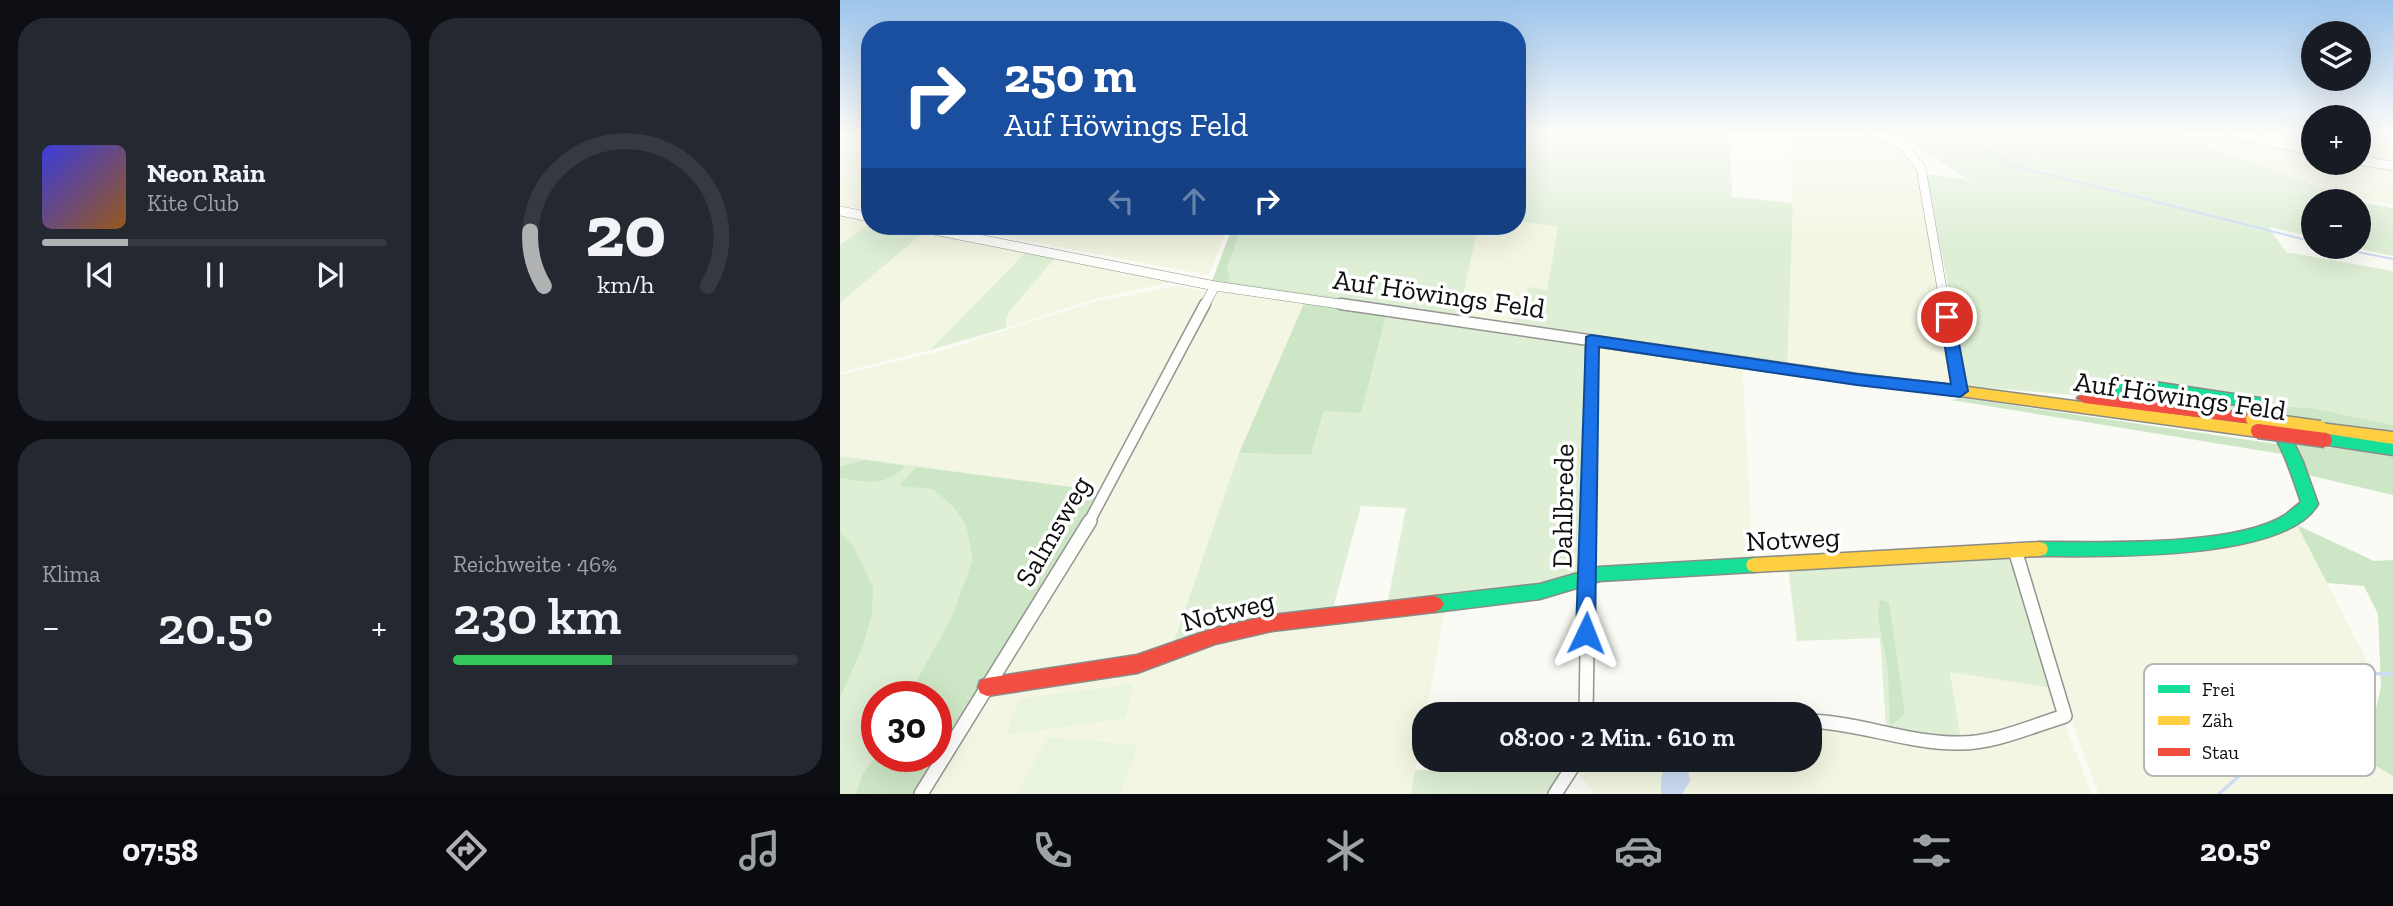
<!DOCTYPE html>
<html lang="de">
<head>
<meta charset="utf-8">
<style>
	:root { --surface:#171b24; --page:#242831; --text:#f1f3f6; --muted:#9ea1a6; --line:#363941; --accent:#b0b1b2 }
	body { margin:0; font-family:"Zilla Slab",serif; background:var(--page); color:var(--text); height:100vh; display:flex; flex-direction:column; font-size:26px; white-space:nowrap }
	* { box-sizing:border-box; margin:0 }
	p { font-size:23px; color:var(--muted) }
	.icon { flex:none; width:38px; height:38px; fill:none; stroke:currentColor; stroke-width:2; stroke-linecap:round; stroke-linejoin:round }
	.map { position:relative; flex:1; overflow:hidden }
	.drawer { display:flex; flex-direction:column; gap:18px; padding:18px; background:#0d0f14; width:840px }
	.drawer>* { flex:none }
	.guide { position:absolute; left:21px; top:21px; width:665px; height:214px; border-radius:28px; box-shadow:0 7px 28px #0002; background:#1a4fa0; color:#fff; overflow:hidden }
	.fabs { position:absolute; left:1461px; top:21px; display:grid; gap:14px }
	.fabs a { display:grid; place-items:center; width:70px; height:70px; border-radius:50%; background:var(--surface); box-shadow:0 7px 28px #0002; font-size:35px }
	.speed { position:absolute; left:21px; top:681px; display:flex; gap:14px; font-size:35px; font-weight:700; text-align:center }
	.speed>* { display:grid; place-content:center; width:91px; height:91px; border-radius:50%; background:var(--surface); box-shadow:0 7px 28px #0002; line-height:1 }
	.speed .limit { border:10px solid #d22; background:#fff; color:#111 }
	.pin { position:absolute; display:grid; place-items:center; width:60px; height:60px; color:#fff; margin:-30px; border:4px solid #fff; border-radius:50%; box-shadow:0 2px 7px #0007 }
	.me { position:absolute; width:77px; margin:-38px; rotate:2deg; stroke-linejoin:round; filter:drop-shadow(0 0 5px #0008) }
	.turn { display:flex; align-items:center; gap:24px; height:147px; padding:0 28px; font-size:32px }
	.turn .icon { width:91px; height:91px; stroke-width:2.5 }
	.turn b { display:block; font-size:49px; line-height:60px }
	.lanes { display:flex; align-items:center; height:66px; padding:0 28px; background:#0003; justify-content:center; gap:35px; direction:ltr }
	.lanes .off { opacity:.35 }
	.big { font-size:52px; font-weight:600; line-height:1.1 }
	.drawer .widget { flex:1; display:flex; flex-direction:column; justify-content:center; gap:10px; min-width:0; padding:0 24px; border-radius:28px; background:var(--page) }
	.drawer .dial { align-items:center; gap:0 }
	.dial svg { height:182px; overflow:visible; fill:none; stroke:var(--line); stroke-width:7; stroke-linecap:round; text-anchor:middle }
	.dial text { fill:var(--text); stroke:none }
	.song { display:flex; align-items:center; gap:21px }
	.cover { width:84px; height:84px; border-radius:10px; background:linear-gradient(135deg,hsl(240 70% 55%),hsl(30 70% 35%)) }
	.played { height:7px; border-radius:4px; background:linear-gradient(90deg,var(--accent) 25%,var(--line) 25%) }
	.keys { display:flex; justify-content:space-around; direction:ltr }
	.heat { display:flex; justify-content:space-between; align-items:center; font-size:38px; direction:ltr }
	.charge { height:10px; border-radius:5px; background:linear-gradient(90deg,#34c759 46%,var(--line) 0) }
	.drawer .tiles { flex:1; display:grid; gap:18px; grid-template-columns:repeat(2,1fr) }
	.trip { position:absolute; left:572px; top:702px; width:410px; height:70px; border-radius:28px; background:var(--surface); box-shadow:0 7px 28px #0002; font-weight:600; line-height:70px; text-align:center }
	.tab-bar { display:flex; height:112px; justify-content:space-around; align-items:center; background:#090b0e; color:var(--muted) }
	.tab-bar .icon { width:49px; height:49px }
	.tab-bar .active { color:var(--accent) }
	.tab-bar b { font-size:32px; color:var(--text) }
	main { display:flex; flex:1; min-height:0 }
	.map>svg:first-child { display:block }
	.farmland { fill:#f3f6e2 }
	.green { fill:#deefd6; fill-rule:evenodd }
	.forest { fill:#cde6c5 }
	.pitch { fill:#e9f4df }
	.water { fill:#cddcf2 }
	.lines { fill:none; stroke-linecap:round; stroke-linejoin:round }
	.stream-far1 { stroke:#cddcf2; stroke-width:2 }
	.stream { stroke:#cddcf2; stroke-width:3.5 }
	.street-far2-casing { stroke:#949592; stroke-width:10 }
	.street-far1-casing { stroke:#949592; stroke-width:13 }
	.street-casing { stroke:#949592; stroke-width:16 }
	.fast-casing { stroke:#8b8b88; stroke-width:3 }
	.slow-casing { stroke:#8b8b88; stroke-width:3 }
	.jam-casing { stroke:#8b8b88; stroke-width:3 }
	.street-far2 { stroke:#fefefd; stroke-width:9 }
	.street-far1 { stroke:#fefefd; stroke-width:10 }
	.street { stroke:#fefefd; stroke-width:13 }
	.fast { fill:#16e098; fill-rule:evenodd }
	.slow { fill:#ffcf43; fill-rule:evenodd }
	.jam { fill:#f24e42; fill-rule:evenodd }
	.slow-bridge-casing { stroke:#8b8b88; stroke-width:17; stroke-linecap:butt }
	.jam-bridge-casing { stroke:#8b8b88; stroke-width:17; stroke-linecap:butt }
	.slow-bridge { stroke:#ffcf43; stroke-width:14 }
	.jam-bridge { stroke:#f24e42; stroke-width:14 }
	.route { fill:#1a73e8; stroke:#114b97; stroke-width:2 }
	.labels { text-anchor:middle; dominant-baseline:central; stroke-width:7; stroke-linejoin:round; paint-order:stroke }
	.street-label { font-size:28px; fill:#0e0e0e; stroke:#fff }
	.key { fill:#fff; stroke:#b7b7b7; stroke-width:2 }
	.key-label { font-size:19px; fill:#0e0e0e }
</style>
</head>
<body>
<main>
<section class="drawer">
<div class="tiles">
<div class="widget">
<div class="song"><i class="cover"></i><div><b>Neon Rain</b><p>Kite Club</p></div></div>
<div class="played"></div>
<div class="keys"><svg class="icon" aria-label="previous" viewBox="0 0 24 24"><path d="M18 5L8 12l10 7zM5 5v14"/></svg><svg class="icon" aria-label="pause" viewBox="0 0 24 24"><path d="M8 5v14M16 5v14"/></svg><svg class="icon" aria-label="next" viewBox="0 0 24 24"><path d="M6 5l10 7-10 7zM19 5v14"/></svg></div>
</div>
<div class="widget dial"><svg viewBox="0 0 100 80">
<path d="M14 69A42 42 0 1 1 86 69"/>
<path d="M14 69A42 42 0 0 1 8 45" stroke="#b0b1b2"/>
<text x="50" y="56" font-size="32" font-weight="700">20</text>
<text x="50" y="72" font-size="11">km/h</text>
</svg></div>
<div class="widget"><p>Klima</p>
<div class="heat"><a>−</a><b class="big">20.5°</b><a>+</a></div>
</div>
<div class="widget"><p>Reichweite · 46%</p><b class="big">230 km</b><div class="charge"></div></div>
</div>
</section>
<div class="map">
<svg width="1553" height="794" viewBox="0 0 1553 794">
	<rect width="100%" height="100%" fill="#fafbf4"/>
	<path class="farmland" d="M951 133H1033L1050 138 1081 168 1120 391 947 369 953 203Z
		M1331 133H1382L1473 153 1474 163H1519L1553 168V204L1495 193Z
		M1519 133H1553V164L1519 158Z
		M0 150 30 157V211L0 205Z
		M0 216 30 222V223L0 245Z
		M677 221 718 227 707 290 671 329 618 320 638 226 671 228 677 226Z
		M107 226H388L369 275Z
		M84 232 186 252 90 350 0 372V303Z
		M215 258 331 282 250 300 166 328V319L170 311Z
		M337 286 367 292 262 491 0 456V375L105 350 253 302Z
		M375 286 467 299 399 453 332 647 292 661 161 677 251 519Z
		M751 341 902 363 913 561 759 571 753 567Z
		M1457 524 1530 667 1503 682 1458 729 1500 738 1524 759 1553 776V794H1259L1221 693 1183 553 1310 551Z
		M606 605 571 794H84L144 696 393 635Z
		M1110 671 1211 688 1218 712 1121 740Z
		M1224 721 1251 794H754L736 769 744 760H970V725L1110 748Z"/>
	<path class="green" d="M677 133H890L892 197 953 203 947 369 751 341 746 576 547 605 566 508 521 506 492 612 332 647 399 453 471 455 484 411 547 311 375 286 397 226H638L618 320 670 329 689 287 707 290 718 227 677 221Z
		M1049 133H1331L1518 201H1474L1473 237 1429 227 1446 252 1553 271V425L1472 408 1339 401 1323 395 1333 404 1128 386 1086 174 1130 180 1074 145Z
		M1519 202 1553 208V256L1511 247H1519Z
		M30 223V226H52L84 232 0 303V245Z
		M186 252 215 258 170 311 166 319V328L90 350Z
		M0 456 262 491 74 794H0ZM37 696H96V756H37Z
		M1171 555 1211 688 1110 672 1121 740 1046 727 1040 638 957 641 948 567Z
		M730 764 711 794H571L575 770H639Z"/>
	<path class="forest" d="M393 226H402L387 267 390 282 530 302 529 306 547 311 521 413 484 411 471 455 399 453 466 299 294 267 372 281Z
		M1321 394 1339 401 1472 408 1553 425V433L1333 404Z
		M1122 398 1443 445 1442 454 1111 400Z
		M1453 443 1553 455V495L1468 475Z
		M24 460 65 466C46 487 26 482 0 478V467Z
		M76 467 262 491 74 794H16L22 775 37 756H96V696H68L111 619 133 559 126 525 114 507 93 489 59 486Z
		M1457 525 1534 561 1553 560V776L1524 759 1541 687 1538 614 1524 586 1487 583Z
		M0 532 12 544 33 587 32 613 23 646 0 698Z
		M1040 600 1049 602 1065 714 1050 726 1048 672 1038 616Z"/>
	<path class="pitch" d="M293 684 285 718 167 735 178 699Z
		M208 737 298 745 280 794H177Z"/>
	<path class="water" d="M833 765 848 770 850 781 842 794H821C822 781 818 770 833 765Z"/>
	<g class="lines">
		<path class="stream-far1" d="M1123 133 1171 165 1474 242
			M1492 247 1553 259"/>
		<path class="stream" d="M1379 794 1509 677 1516 673 1553 674"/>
		<g class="street-far2-casing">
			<path id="street-far2" d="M1033 133 1062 144 1081 168 1105 306
				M1389 133 1474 151
				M1519 160 1553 166
				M0 211 30 217
				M74 226 375 286 513 306
				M364 306 375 286"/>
		</g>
		<g class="street-far1-casing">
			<path id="street-far1" d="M501 304 1017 379 1120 391 1105 304
				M249 522 365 304
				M749 522 751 341"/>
		</g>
		<g class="street-casing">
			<path id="street" d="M746 714 749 521
				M970 721C1021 723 1070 744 1120 743 1155 743 1192 726 1225 716L1175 550
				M81 794 250 521
				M715 794 737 760"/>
		</g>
		<g class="fast-casing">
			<path id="fast" d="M1275 376 1420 398 1431 408 1448 431 1463 462 1478 504C1446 562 1259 556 1200 556L1194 554 1192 549 1194 544 1200 542C1261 542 1394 547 1445 515 1450 511 1456 506 1461 502 1449 467 1439 432 1411 407L1280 387 1288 412 1286 416H1276L1265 389 1270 378Z
				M1485 434 1553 443V455L1480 444 1478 440 1480 436Z
				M914 558 920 560 922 565 920 570 914 572 760 581 700 599 595 612 589 609 586 604 589 599 595 596 700 584 759 567Z"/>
		</g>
		<g class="slow-casing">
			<path id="slow" d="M1120 386 1418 425 1423 427 1425 431 1423 435 1418 437 1120 396 1113 391Z
				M1480 423 1553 432V444L1475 432 1473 428 1475 424Z
				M1200 542 1206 544 1208 549 1206 554 1200 556 914 572 908 570 906 565 908 560 914 558Z"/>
		</g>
		<g class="jam-casing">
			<path id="jam" d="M1244 393 1413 414 1418 415 1420 419 1418 423 1413 424 1244 403 1237 398Z
				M595 596 601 599 604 604 601 609 595 612 432 631 375 644 297 673 147 696 140 693 138 687 140 681 147 678 297 655 375 628 432 615Z"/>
		</g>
		<use href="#street-far2" class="street-far2"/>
		<use href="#street-far1" class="street-far1"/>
		<use href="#street" class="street"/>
		<use href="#fast" class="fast"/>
		<use href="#slow" class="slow"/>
		<use href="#jam" class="jam"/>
		<g class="slow-bridge-casing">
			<path id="slow-bridge" d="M1413 419 1480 428"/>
		</g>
		<g class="jam-bridge-casing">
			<path id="jam-bridge" d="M1418 431 1485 440"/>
		</g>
		<use href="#slow-bridge" class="slow-bridge"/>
		<use href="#jam-bridge" class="jam-bridge"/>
	</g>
	<linearGradient id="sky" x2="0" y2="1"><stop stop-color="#9dc4ec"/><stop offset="0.54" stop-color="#fdfdfa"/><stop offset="1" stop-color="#fdfdfa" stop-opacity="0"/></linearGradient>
	<rect width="1553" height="245" fill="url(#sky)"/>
	<path class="route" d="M1107 312 1114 317 1128 391 1120 397 1017 385 759 347 755 633 753 639 746 642 738 639 736 633 746 337 751 335 1017 374 1111 384 1100 317Z"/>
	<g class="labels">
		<g class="street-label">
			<text transform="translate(599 294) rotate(8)">Auf Höwings Feld</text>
			<text transform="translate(1340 396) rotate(8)">Auf Höwings Feld</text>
			<text transform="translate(723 506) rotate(-89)">Dahlbrede</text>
			<text transform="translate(213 531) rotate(-60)">Salmsweg</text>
			<text transform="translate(953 539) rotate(-3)">Notweg</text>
			<text transform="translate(388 611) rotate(-14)">Notweg</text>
		</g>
	</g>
	<rect x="1304" y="664" width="231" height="112" rx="10" class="key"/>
	<rect x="1318" y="685" width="32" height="8" fill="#16e098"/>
	<rect x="1318" y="716" width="32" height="9" fill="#ffcf43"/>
	<rect x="1318" y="748" width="32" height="8" fill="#f24e42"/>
	<g class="key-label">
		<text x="1362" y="696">Frei</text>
		<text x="1362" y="727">Zäh</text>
		<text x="1362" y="759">Stau</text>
	</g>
</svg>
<div class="fabs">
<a><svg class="icon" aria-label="layers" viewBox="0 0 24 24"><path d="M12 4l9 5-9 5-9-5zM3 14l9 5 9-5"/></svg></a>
<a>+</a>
<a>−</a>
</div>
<div class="speed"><div class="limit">30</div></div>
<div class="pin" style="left:1107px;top:317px;background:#d93025"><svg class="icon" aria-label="arrive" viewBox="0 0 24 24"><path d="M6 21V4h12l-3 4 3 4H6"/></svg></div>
<svg class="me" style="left:746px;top:633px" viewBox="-20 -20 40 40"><path d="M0-17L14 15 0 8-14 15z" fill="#1a73e8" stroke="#fff" stroke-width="4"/></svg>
<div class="trip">08:00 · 2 Min. · 610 m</div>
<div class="guide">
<div class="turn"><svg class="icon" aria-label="right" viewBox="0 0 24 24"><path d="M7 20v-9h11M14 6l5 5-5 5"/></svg><div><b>250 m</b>Auf Höwings Feld</div></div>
<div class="lanes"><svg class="icon off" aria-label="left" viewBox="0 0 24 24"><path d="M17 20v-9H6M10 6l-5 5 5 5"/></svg><svg class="icon off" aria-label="ahead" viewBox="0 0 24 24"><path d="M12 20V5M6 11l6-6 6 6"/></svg><svg class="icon" aria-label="right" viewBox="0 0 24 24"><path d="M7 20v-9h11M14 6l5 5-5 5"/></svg></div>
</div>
</div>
</main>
<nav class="tab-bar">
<b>07:58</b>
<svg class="icon active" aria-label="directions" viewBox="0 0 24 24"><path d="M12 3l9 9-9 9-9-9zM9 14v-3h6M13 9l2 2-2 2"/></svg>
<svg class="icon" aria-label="music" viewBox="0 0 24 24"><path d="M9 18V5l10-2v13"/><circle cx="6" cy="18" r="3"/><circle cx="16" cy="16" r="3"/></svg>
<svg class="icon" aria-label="phone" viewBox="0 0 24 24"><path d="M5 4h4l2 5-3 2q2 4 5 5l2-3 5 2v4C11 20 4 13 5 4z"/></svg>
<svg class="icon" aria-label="climate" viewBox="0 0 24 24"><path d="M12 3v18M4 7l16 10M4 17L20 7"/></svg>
<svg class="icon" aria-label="car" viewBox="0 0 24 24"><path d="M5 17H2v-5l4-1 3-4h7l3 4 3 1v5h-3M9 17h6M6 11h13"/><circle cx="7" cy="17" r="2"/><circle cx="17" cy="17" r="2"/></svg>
<svg class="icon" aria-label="filters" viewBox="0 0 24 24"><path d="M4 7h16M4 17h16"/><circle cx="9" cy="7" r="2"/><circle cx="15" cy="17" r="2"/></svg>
<b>20.5°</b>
</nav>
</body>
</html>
